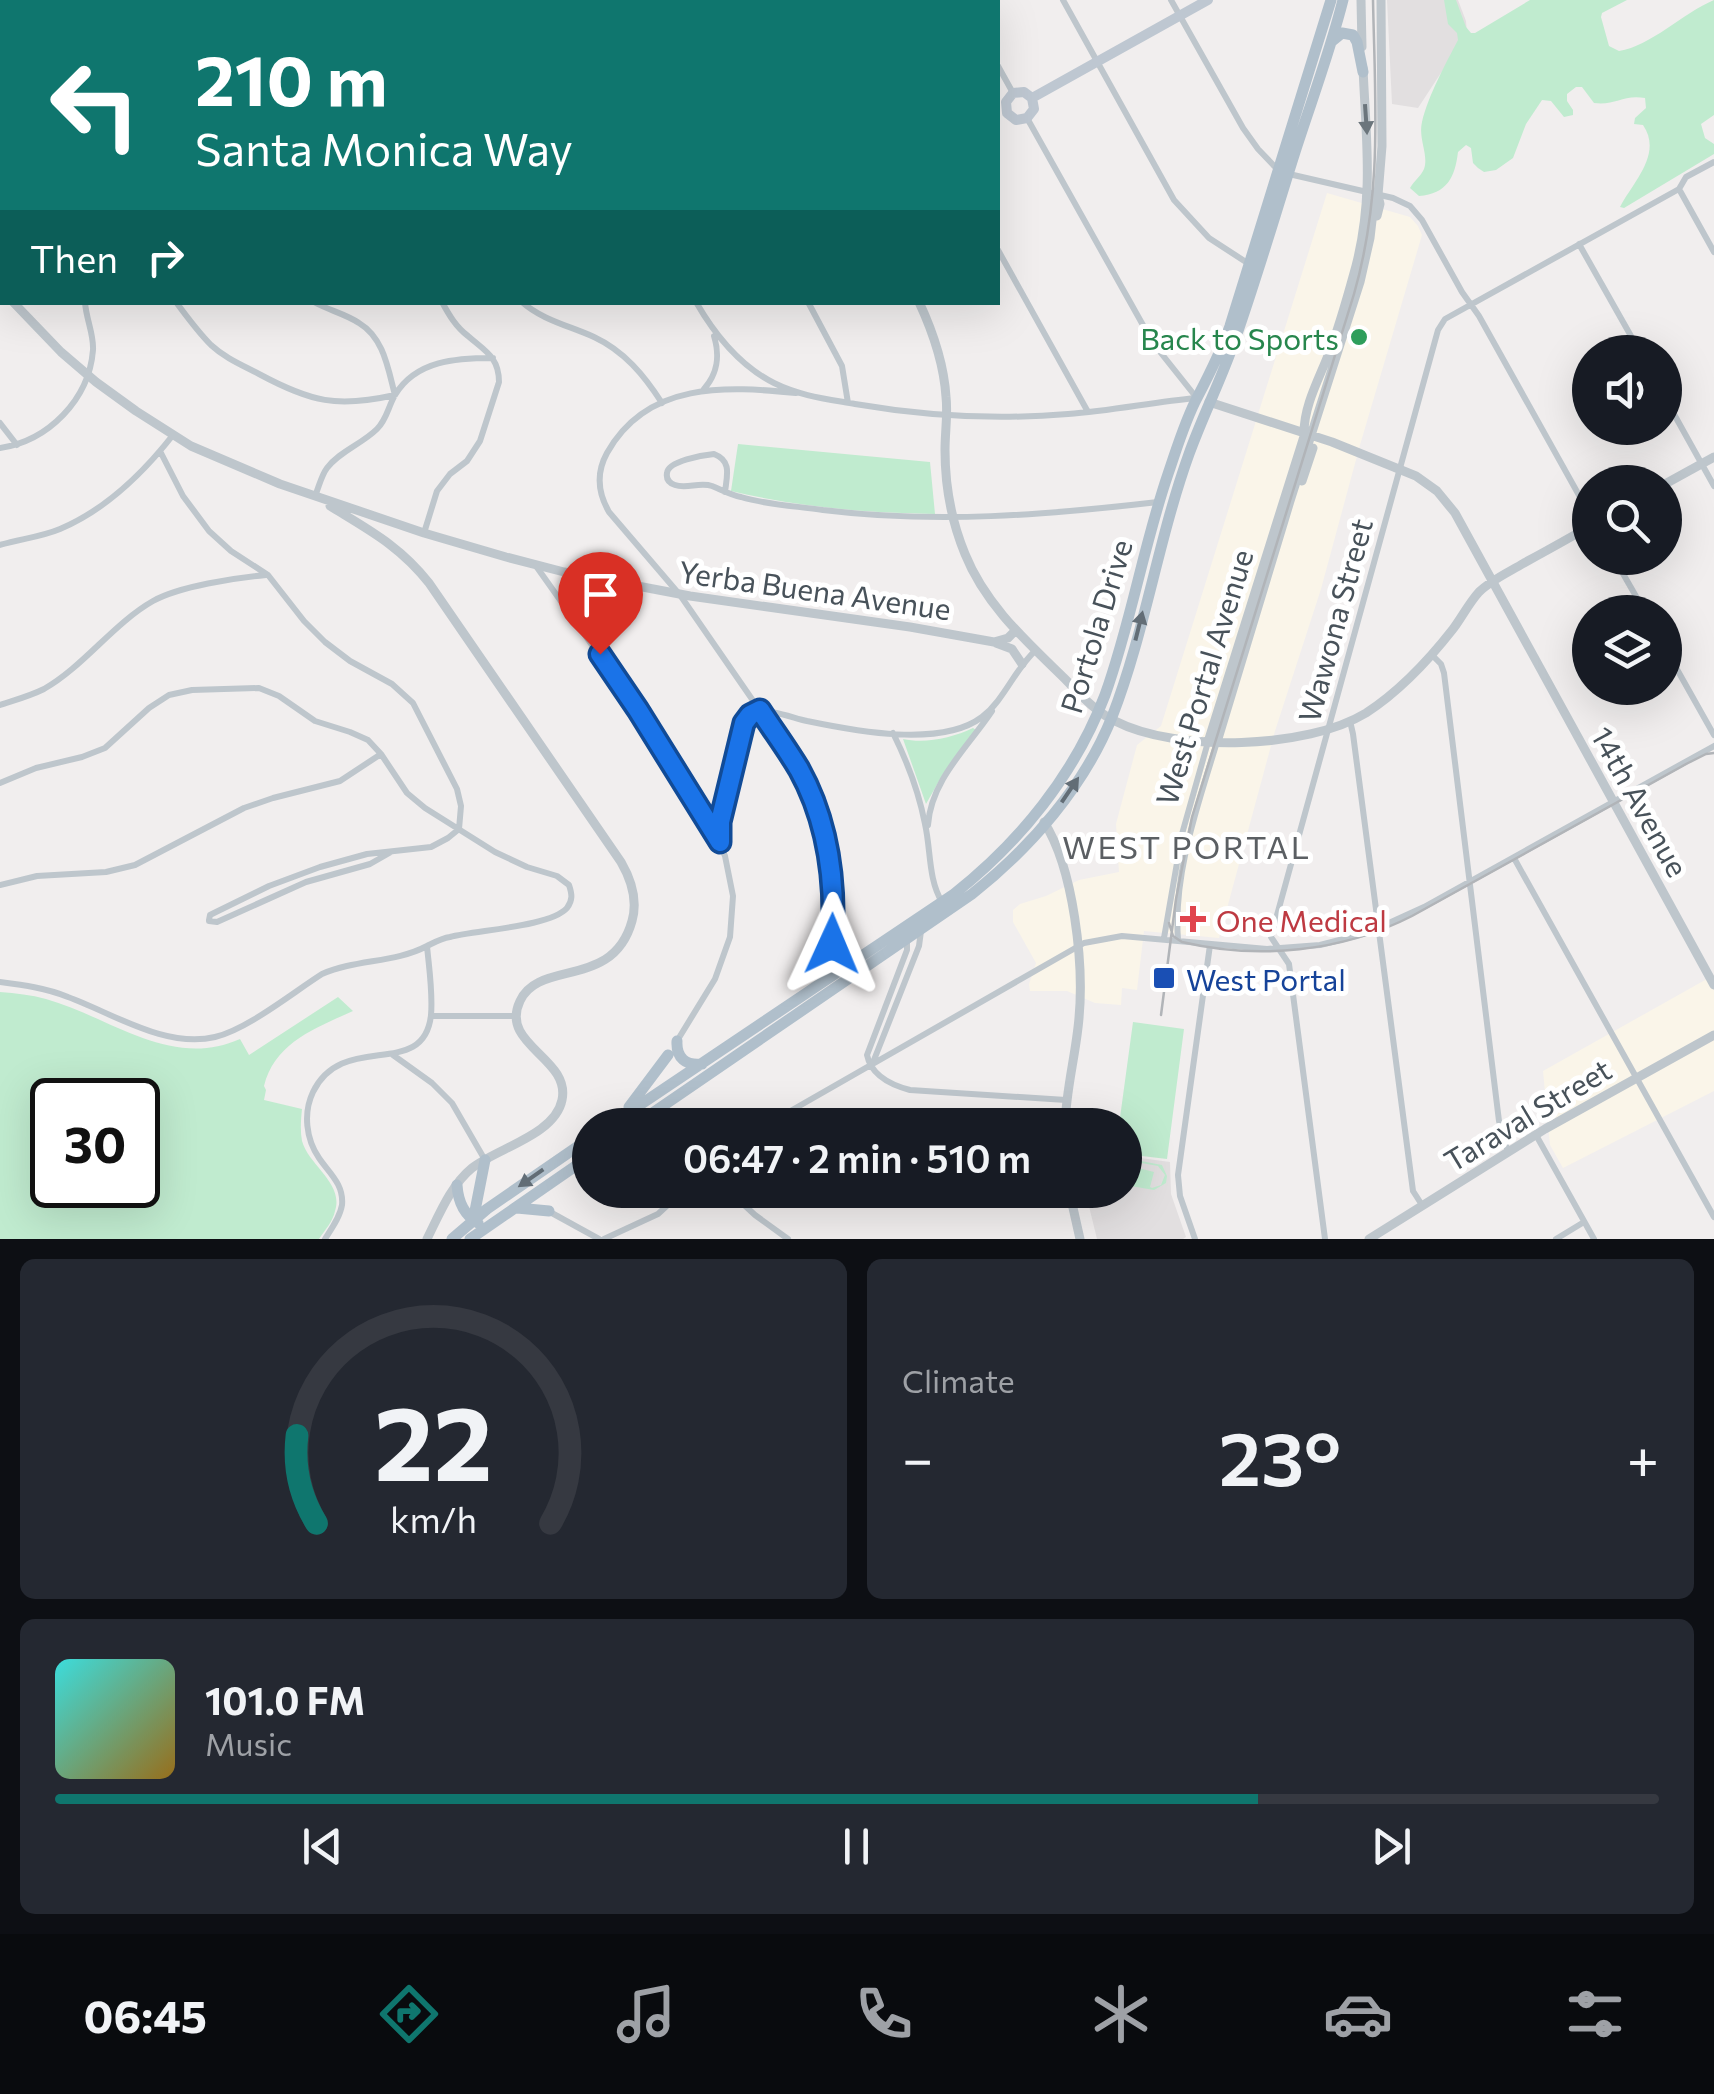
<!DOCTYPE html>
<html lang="en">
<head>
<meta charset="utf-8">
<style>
	:root { --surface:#171b24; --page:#242831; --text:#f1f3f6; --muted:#9ea1a6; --line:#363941; --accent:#0f766e }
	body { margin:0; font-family:Commissioner,sans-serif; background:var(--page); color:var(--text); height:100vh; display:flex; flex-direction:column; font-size:38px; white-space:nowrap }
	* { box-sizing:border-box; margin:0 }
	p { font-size:32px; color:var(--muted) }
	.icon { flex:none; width:55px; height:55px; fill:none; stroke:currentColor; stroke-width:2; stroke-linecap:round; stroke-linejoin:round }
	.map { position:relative; height:1239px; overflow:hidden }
	.sheet { display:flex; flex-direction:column; gap:20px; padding:20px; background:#0d0f14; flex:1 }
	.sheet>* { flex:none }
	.guide { position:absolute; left:0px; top:0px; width:1000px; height:305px; box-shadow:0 10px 40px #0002; background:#0f766e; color:#fff; overflow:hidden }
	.fabs { position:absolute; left:1572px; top:335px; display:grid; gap:20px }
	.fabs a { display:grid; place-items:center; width:110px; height:110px; border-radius:50%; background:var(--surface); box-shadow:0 10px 40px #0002; font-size:50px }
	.speed { position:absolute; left:30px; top:1078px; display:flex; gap:20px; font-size:50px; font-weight:700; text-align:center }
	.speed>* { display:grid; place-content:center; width:130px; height:130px; border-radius:50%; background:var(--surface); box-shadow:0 10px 40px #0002; line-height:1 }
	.speed .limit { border:5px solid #111; border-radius:15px; background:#fff; color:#111 }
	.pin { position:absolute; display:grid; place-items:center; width:85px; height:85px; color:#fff; margin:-102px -42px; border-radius:50% 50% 50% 0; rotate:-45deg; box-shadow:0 0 10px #0007 }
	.pin .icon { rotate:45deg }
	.me { position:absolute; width:110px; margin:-55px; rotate:1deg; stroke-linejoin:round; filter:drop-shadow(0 0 8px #0008) }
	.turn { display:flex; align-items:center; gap:35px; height:210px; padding:0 30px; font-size:45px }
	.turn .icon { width:130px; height:130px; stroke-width:2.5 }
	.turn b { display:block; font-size:70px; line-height:85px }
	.then { display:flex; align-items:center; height:95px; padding:0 30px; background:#0003; gap:20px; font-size:38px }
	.big { font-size:75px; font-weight:600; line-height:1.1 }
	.sheet .card { flex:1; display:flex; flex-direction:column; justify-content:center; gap:15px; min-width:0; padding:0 35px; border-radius:15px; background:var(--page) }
	.sheet .dial { align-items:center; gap:0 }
	.dial svg { height:260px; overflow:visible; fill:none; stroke:var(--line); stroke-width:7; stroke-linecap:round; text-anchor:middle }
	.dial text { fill:var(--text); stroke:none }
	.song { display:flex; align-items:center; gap:30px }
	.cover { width:120px; height:120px; border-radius:15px; background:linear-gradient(135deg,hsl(180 70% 55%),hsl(40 70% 35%)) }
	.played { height:10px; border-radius:5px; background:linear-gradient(90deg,var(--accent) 75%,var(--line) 75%) }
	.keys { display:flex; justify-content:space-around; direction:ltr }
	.heat { display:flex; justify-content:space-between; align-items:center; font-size:55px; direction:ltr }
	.sheet .tiles { flex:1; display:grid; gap:20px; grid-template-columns:1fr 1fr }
	.card:last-child { grid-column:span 2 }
	.trip { position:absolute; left:572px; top:1108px; width:570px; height:100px; border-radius:50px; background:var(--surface); box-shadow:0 10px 40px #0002; font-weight:600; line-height:100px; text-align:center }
	.menu { display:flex; height:160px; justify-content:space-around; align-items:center; background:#090b0e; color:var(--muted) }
	.menu .icon { width:70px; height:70px }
	.menu .current { color:var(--accent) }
	.menu b { font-size:45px; color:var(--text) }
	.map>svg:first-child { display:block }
	.commercial { fill:#faf5e9 }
	.education { fill:#e2dfe0 }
	.green { fill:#c0ebcf; fill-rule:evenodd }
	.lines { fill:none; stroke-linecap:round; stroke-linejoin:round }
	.minor { stroke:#bec6cc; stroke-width:6 }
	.tertiary { stroke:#bec6cc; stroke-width:9 }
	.secondary { stroke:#bec7d1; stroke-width:10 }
	.primary { stroke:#b0bfcb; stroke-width:11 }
	.tram { stroke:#b1b4b8; stroke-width:2.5 }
	.oneway { fill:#6b757c }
	.oneway2 { fill:#626d76 }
	.route-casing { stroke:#114b97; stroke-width:25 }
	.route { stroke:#1a73e8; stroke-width:18 }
	.leisure-dot { fill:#2e9e5b; stroke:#fff; stroke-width:4 }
	.health-dot { fill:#e0444e; stroke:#fff; stroke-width:4 }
	.transit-dot { fill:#1a4fb4; stroke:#fff; stroke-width:4 }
	.labels { text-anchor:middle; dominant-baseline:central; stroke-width:10; stroke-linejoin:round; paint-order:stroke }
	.leisure-label { font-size:30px; fill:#27864d; stroke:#fff; text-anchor:end }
	.street-label { font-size:30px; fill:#48525a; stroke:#fff }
	.health-label { font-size:30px; fill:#be3a42; stroke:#fff; text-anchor:start }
	.transit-label { font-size:30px; fill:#164399; stroke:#fff; text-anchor:start }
	.neighbourhood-label { font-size:32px; letter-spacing:2.5px; fill:#5b5f63; stroke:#fff }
</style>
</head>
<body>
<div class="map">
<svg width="1714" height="1239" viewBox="0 0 1714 1239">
	<rect width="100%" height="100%" fill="#f1eeee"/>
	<path class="commercial" d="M1327 193 1410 217 1418 226 1422 235 1360 445 1321 589 1275 731 1219 938 1144 931 1137 990 1122 988 1121 1005 1095 1003 1067 991H1030L1029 984 1036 963 1013 922V910L1020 904 1046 896 1079 880 1119 872 1116 824 1137 745 1161 726Z
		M1714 975V1091L1563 1168 1550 1145 1543 1071Z"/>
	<path class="education" d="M1387 0H1458L1466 21 1467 33 1418 108 1392 104Z
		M1125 1156 1170 1162 1171 1194 1186 1237 1183 1239H1097L1085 1190H1125Z"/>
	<path class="green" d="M1444 0H1456L1466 27 1471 33H1475L1530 0H1627L1602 13 1601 17 1609 46 1619 51C1651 46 1683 13 1714 0V115L1701 124 1705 138 1714 144V154L1624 208 1620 207C1633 182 1663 154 1643 125L1634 124 1635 118 1646 108 1645 98C1623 94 1615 106 1594 103L1582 87H1576L1567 94V101L1573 110V115L1564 117 1551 101 1542 100 1526 124 1513 158 1496 170 1484 172 1478 168 1473 163 1471 148 1466 145 1458 152C1455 177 1447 194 1419 196L1410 188C1414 181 1421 176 1424 169 1429 155 1418 139 1422 122 1428 96 1446 63 1458 40L1457 33 1448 24Z
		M738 444 930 462 935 514C866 513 798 507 731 491Z
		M973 728 976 730 943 774 926 804 903 739C925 744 952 738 973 728Z
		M0 992C16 993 31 995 46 999 110 1017 171 1070 240 1039L249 1055 338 997 353 1011C316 1028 275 1042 264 1086L266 1090 264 1100 302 1109C301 1119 300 1130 302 1141 309 1166 344 1183 335 1211 333 1221 325 1230 319 1239H0ZM52 1100H138V1185H52Z
		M1133 1022 1184 1029 1167 1159 1125 1154V1125H1119Z
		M1125 1158 1162 1165 1167 1176 1166 1183 1154 1190 1125 1185 1127 1165 1154 1172 1150 1187 1152 1188 1161 1185 1165 1175 1158 1166 1125 1160Z"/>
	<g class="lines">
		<path class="minor" d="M198 0 200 2
			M291 0 294 2
			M564 0V2
			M858 0 859 2
			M961 0 962 2
			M1063 0 1174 200 1209 238 1249 264
			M1171 0 1243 128 1258 149 1278 170
			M58 2V0
			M164 2V0
			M463 2 464 0
			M697 2 699 0
			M712 2 715 0
			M998 66 1013 93
			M1027 118 1153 343 1196 397
			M1289 174 1393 198 1410 206 1422 220 1462 292 1479 316 1590 515
			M1679 189 1714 252
			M0 240 2 236
			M1579 244 1640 352
			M998 250 1088 412
			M176 302C187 317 198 332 211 345 225 358 242 365 259 374 311 402 337 408 395 395 388 369 384 338 359 323 346 314 328 310 314 302
			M522 302C542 320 570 326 594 337 624 351 644 375 662 403
			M696 302C715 335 740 366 774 383 800 396 827 399 855 404 925 416 997 420 1068 414 1111 411 1153 402 1196 398
			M808 302 842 366 848 403
			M704 389C718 373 720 356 714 336
			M796 393C727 386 647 381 607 453 596 473 598 493 609 512L680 595 790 754 806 784 818 813 830 861 834 909 832 953 838 972
			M1665 398 1714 486
			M0 423 17 445
			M0 448C48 441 89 400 93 350 94 334 86 319 85 302
			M160 451 183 496 209 531 231 551 268 575 304 621 325 642 350 661 392 684 413 703 457 789 461 806 459 829 448 838 431 847 367 854 320 867 269 886 216 912 210 915 209 920
			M725 492C727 475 732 461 714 454 703 455 668 461 667 473 666 479 669 483 675 485 686 489 700 482 712 486 722 490 731 495 741 497 767 505 796 506 823 510 936 524 1046 515 1158 502
			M315 496C319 487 321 476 327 468 340 451 362 444 377 429 387 419 388 407 395 395 416 360 457 358 493 358
			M424 533 437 491 450 474 467 461 480 441 499 382C499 357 485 351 468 336 456 327 449 315 442 302
			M0 545C20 539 41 537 60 529 105 510 144 472 173 435
			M1614 558 1645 612
			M536 566 638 710 713 828 725 856 733 896 730 937 715 979 677 1041
			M1665 648 1714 735
			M1432 655 1441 664 1444 673 1499 1121 1508 1152
			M0 705C15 700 30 696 44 689 83 667 114 623 153 601 180 586 235 578 266 575
			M1350 721 1353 734 1413 1191 1422 1205
			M893 733C907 761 919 793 925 824 931 850 928 879 942 902
			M0 783 36 768 82 757 105 748 149 708 169 695 192 690 259 688 279 696 315 721 350 732 368 740 381 754 407 793 425 808 495 852 527 867 557 876 569 885C572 894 573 900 567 908 550 927 476 930 450 937 442 938 435 942 427 946 429 968 433 993 431 1015 424 1081 343 1030 313 1092 303 1113 306 1139 319 1158 329 1173 344 1184 342 1205 340 1217 332 1228 325 1239
			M928 825C931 780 968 747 992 711
			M720 838V822L744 723 754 712C771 709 790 717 807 721 855 731 941 748 982 717 1005 699 1014 670 1036 650
			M1514 858 1714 1217
			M0 885 37 876 106 872 135 865 244 808 273 798 340 781 381 754
			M209 921 217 922 306 882 370 864 391 852
			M1164 938 1182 834 1208 742
			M1178 940C1173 873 1198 805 1217 742
			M907 941V950L867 1055C871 1075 891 1085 910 1090L1066 1100
			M0 982C23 985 46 988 68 997 112 1013 166 1049 215 1037 248 1029 292 993 322 974 356 959 395 963 427 946
			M431 1016H516
			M393 1055 432 1083 452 1103 485 1160
			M872 1065 919 946 921 931
			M786 1114 794 1125
			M687 1119 690 1125
			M766 1125 1084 943 1122 936 1267 949 1320 945 1367 933 1424 907 1714 746
			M1536 1135 1594 1239
			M728 1190 755 1215 788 1239
			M1023 1190 1069 1192
			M550 1212 599 1239
			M604 1239 658 1214 684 1190
			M1195 1239 1180 1196 1178 1175 1210 945
			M1325 1239 1289 964 1271 937 1438 330 1445 319 1679 189 1686 177 1714 162
			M1556 1239 1584 1222"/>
		<path class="tertiary" d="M1361 0 1362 47
			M1377 216 1380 204 1378 195 1382 146 1381 0
			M0 287 2 290
			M13 302 61 352 96 382 136 411 191 446 280 484 424 533 506 557 564 572 690 596 910 627 994 642 1008 638 1016 630
			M919 302C933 332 944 364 946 397 948 414 945 432 945 450 945 485 951 520 965 554 985 604 1025 640 1063 677 1079 693 1094 711 1115 721 1177 753 1307 749 1366 713 1400 691 1428 661 1453 629 1462 617 1469 603 1479 592 1491 580 1509 572 1524 563 1546 551 1568 539 1590 526
			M1209 402 1332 442 1416 476 1437 491 1455 513 1714 985
			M1304 433C1304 405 1319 379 1329 353 1340 325 1348 295 1356 266 1374 196 1366 138 1363 68
			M1302 481 1313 448
			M1665 484 1714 457
			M330 506C369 530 400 546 429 583L621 862C632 881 638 900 632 921 613 990 539 959 520 1001 499 1045 571 1058 562 1100 555 1135 497 1148 472 1168 451 1185 439 1215 427 1239
			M996 643 1012 649 1022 664
			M1208 742 1306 430
			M1217 742 1290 501 1360 282 1370 238 1374 203 1378 195
			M1044 822C1074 869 1084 964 1079 1018 1076 1054 1066 1089 1065 1125
			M1069 1190 1080 1239
			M1369 1239 1545 1129 1714 1035"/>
		<path class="secondary" d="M642 0 651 2
			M678 0 685 2
			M1032 98 1208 0
			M1007 113 1016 120 1027 118 1034 109 1032 98
			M1007 113 1006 102 1013 93 1024 92 1032 98"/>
		<path class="primary" d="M1331 42 1342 33 1353 35 1357 42 1363 72
			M677 1041C676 1058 686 1066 702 1064
			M629 1107 668 1055
			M610 1125 954 894C1020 842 1075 774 1105 695 1131 623 1143 547 1168 474 1177 448 1185 420 1198 396 1210 373 1221 351 1230 326L1331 0
			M635 1125 972 894C1030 848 1084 787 1112 717 1145 632 1158 540 1189 454 1202 418 1219 384 1232 348 1255 284 1274 218 1295 152 1311 102 1330 52 1343 0
			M457 1185C458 1201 464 1215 478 1223
			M517 1208 549 1211
			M473 1221 485 1160
			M452 1239 487 1209 590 1138
			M470 1239 590 1156"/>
		<path class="tram" d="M1169 923 1173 936 1182 942C1258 960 1342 952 1412 916L1688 763 1706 754 1714 753
			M1161 1015 1176 899 1192 817 1354 294C1383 193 1375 103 1373 0"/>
	</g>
	<defs><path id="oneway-solid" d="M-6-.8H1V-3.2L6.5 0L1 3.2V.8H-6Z" transform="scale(2.5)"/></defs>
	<use class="oneway" href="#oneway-solid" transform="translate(1366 119) rotate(86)"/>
	<g class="oneway2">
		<use href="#oneway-solid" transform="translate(1139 626) rotate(-76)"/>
		<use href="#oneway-solid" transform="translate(1070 790) rotate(-56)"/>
		<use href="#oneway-solid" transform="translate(531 1178) rotate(145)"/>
	</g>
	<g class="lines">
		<g class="route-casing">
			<path id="route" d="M600 654 638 710 720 842V822L744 723 750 715 760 710C773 730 787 749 799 769 829 823 836 885 832 944"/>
		</g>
		<use href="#route" class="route"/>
	</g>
	<circle class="leisure-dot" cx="1359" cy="337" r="10"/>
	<path class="health-dot" d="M1188 904h10v10h10v10h-10v10h-10v-10h-10v-10h10z"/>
	<rect class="transit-dot" x="1152" y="966" width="24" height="24" rx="5"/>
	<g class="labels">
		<g class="leisure-label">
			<text x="1339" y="337">Back to Sports</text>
		</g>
		<g class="street-label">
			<text transform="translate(815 589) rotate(8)">Yerba Buena Avenue</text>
			<text transform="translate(1334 620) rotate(-75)">Wawona Street</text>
			<text transform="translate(1095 626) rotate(-73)">Portola Drive</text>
			<text transform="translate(1203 677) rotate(-73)">West Portal Avenue</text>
			<text transform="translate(1641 801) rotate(61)">14th Avenue</text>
			<text transform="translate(1527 1114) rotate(-31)">Taraval Street</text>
		</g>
		<g class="health-label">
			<text x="1216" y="919">One Medical</text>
		</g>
		<g class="transit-label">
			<text x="1186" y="978">West Portal</text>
		</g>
		<g class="neighbourhood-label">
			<text x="1187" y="846">WEST PORTAL</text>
		</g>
	</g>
</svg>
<div class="fabs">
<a><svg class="icon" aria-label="sound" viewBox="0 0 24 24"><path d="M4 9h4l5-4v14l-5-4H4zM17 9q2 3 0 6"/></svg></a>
<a><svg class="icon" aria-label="search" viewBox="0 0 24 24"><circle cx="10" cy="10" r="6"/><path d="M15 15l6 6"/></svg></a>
<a><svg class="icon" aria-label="layers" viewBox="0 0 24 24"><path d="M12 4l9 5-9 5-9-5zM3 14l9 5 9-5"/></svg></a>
</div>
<div class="speed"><div class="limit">30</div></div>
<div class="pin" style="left:600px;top:654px;background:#d93025"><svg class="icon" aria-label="arrive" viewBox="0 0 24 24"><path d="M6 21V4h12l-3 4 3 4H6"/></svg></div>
<svg class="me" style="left:832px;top:944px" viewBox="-20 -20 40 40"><path d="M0-17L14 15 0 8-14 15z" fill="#1a73e8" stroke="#fff" stroke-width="4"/></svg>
<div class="trip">06:47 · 2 min · 510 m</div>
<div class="guide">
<div class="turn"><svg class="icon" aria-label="left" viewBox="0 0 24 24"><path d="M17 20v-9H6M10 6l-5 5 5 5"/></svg><div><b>210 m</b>Santa Monica Way</div></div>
<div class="then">Then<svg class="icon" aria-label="right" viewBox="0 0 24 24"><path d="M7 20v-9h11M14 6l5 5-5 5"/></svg></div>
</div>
</div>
<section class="sheet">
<div class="tiles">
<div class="card dial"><svg viewBox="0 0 100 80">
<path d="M14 69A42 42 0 1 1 86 69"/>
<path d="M14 69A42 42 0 0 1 8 42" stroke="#0f766e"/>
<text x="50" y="56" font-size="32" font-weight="700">22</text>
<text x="50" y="72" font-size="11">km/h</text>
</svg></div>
<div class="card"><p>Climate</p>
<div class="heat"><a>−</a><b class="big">23°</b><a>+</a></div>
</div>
<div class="card">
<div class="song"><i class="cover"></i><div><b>101.0 FM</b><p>Music</p></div></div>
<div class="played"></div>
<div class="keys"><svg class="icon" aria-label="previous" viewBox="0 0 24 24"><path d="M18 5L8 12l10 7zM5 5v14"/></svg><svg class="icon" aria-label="pause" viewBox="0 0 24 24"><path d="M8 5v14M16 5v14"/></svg><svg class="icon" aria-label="next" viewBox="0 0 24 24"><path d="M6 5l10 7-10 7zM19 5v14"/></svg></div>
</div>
</div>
</section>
<nav class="menu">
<b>06:45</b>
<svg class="icon current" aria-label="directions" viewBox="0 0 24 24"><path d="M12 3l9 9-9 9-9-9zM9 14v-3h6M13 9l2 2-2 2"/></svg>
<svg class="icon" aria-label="music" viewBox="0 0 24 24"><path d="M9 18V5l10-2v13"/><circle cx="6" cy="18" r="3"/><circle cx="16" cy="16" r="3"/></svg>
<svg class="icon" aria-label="phone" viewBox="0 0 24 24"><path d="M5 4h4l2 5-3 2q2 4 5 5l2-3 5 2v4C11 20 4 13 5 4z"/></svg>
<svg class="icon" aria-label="climate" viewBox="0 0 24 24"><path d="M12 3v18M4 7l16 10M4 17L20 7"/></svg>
<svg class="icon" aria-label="car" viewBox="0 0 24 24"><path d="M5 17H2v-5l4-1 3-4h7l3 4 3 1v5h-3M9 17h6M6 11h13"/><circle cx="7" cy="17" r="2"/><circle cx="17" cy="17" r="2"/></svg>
<svg class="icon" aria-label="filters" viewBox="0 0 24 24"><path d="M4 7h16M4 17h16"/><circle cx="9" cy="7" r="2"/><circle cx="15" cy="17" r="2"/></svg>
</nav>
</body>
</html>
